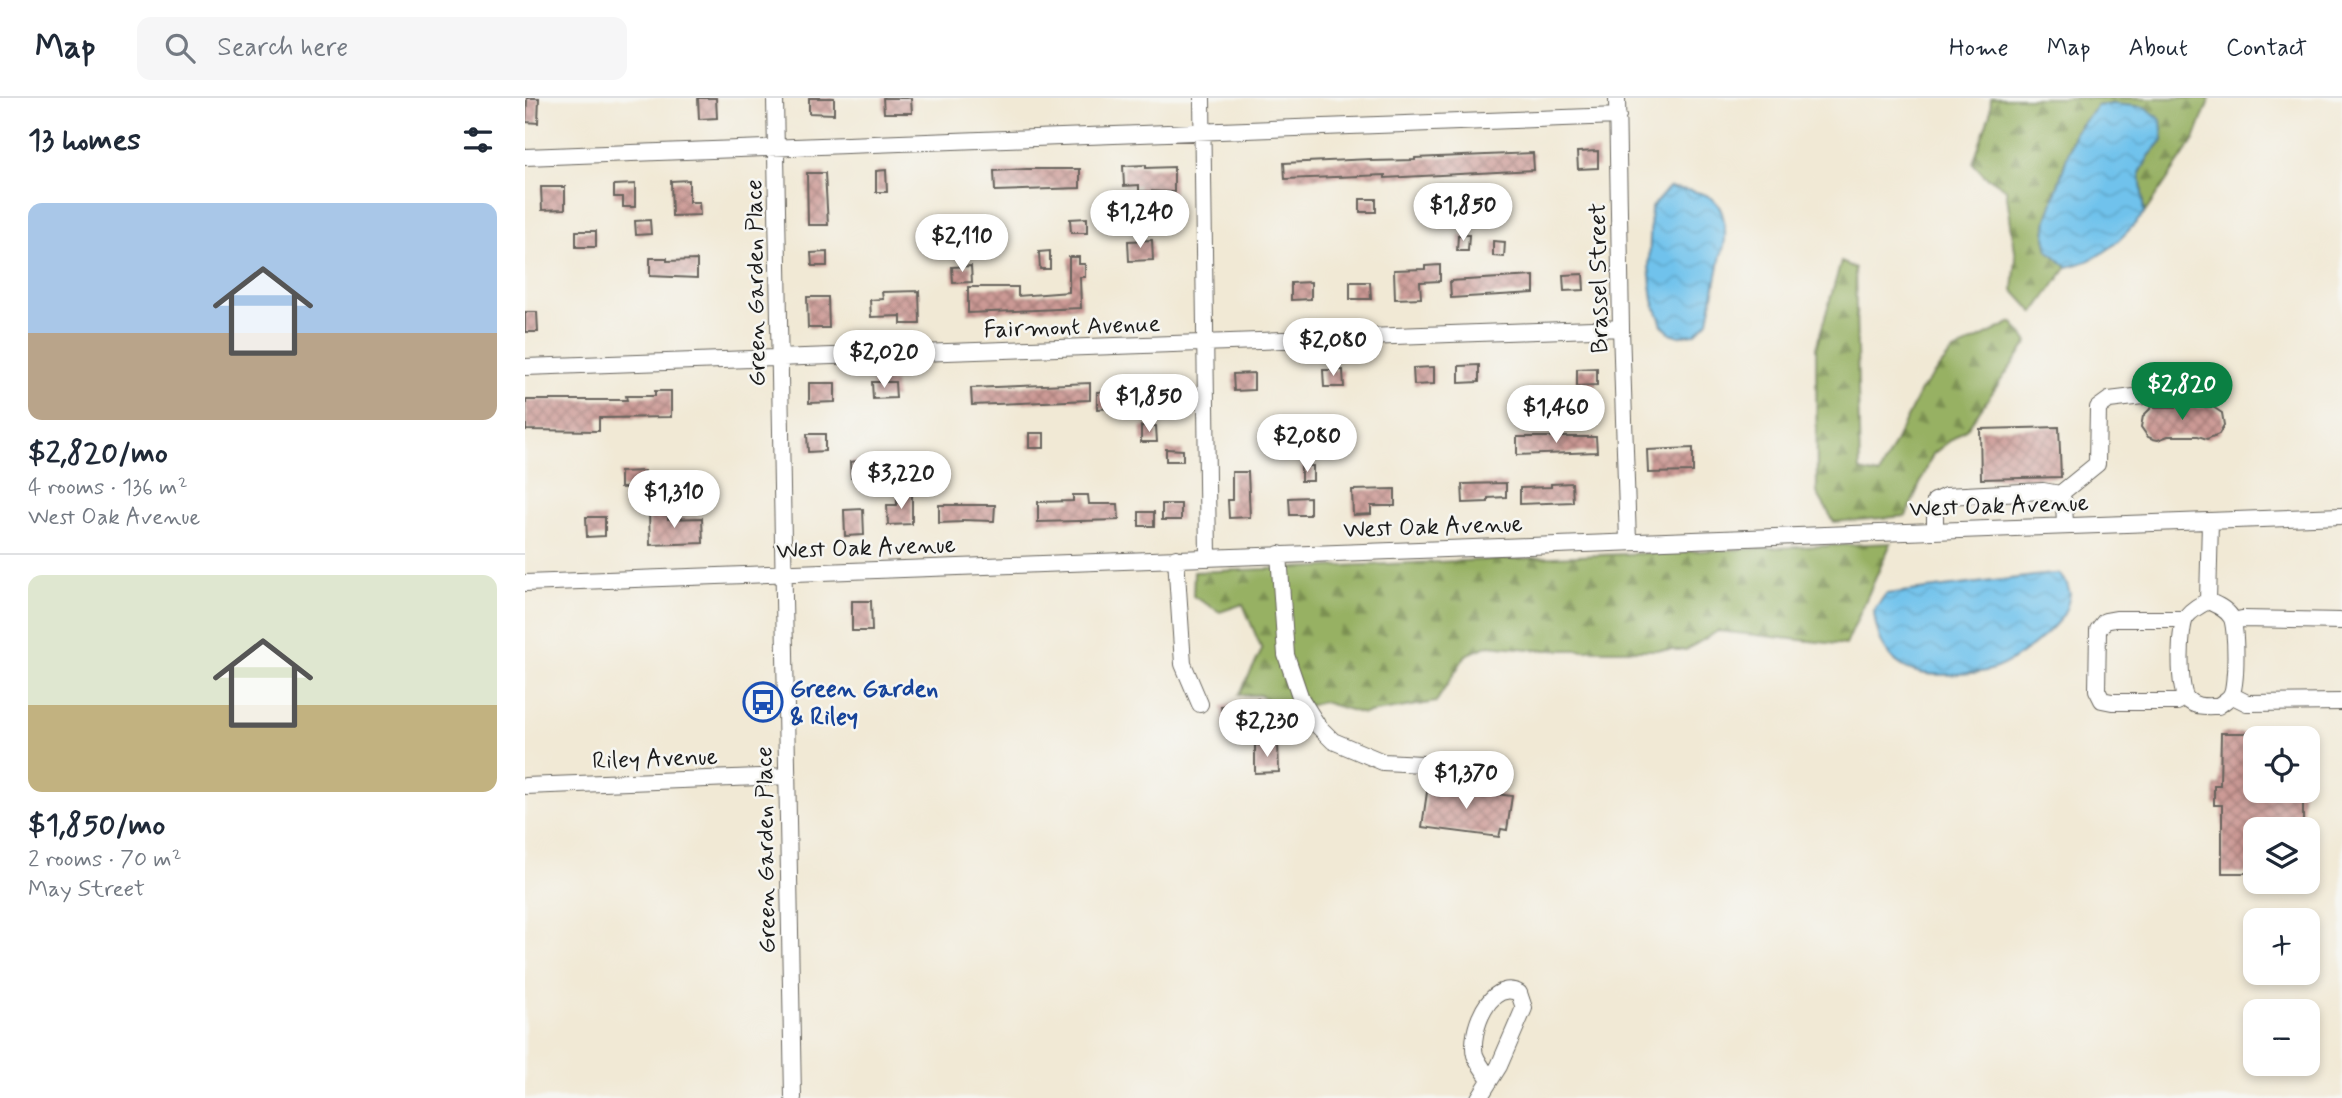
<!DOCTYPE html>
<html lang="en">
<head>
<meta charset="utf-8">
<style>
  :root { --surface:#fff; --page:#f6f6f7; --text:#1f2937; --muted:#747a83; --line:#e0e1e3; --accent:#0b8043 }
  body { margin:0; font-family:Mynerve,sans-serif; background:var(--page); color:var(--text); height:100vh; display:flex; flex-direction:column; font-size:26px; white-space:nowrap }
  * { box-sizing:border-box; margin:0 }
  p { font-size:23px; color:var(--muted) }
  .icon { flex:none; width:38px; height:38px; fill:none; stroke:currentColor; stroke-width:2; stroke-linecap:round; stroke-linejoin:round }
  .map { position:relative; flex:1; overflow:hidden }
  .details { display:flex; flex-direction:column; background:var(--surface); width:525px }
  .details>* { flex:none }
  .tools { position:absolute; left:1718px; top:628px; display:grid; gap:14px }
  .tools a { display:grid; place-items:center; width:77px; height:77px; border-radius:14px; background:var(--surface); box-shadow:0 4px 10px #0003; font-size:35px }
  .price { position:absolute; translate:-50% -60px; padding:0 16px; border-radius:24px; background:#fff; color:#222; font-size:23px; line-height:46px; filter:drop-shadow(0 2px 4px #0008) }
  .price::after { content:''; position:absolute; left:50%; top:42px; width:21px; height:16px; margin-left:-10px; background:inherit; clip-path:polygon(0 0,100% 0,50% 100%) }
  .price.current { background:var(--accent); color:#fff }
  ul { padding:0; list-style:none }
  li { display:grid; align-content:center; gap:14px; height:371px; padding:0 28px }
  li+li { border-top:2px solid var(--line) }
  li span { display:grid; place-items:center; height:217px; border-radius:14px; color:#555 }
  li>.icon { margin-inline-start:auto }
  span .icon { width:126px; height:126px; fill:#fffc; stroke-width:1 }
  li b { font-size:30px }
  h2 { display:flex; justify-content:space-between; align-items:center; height:84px; padding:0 28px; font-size:30px }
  header { display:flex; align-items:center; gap:42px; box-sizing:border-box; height:98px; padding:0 35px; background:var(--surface); border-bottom:2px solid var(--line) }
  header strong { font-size:33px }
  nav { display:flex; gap:38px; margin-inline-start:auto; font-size:24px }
  .search { width:490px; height:63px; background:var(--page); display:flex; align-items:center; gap:18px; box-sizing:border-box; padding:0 24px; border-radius:14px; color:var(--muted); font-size:26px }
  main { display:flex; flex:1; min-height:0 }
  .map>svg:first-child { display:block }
  .forest { fill:url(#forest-firs); stroke:#5a6640; stroke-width:2 }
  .water { fill:url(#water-waves); stroke:#466f84; stroke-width:2 }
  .building { fill:url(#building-cross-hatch) }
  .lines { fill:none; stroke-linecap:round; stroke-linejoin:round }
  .minor-casing { stroke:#67645d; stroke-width:18 }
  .minor { stroke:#fff; stroke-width:16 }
  .labels { text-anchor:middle; stroke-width:5; stroke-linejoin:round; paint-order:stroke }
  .street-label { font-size:24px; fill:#1c1c1c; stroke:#f6f6f2 }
  .transit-label { font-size:24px; font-weight:bold; fill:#164399; stroke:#f6f6f2; text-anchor:start }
</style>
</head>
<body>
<header>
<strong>Map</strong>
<div class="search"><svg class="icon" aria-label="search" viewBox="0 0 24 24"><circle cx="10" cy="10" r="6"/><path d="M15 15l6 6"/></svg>Search here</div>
<nav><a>Home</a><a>Map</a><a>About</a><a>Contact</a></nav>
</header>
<main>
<section class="details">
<h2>13 homes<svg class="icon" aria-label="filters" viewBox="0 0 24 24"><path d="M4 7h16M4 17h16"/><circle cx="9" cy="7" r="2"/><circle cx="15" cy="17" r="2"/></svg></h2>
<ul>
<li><span style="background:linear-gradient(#a9c7e8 60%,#b9a48a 0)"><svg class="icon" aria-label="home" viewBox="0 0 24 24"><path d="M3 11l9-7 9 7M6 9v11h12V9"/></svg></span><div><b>$2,820/mo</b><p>4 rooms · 136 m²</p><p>West Oak Avenue</p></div></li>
<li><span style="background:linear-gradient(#dfe7d0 60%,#c2b280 0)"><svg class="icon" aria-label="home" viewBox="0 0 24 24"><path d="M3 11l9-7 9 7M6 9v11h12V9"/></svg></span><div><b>$1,850/mo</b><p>2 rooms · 70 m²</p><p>May Street</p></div></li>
</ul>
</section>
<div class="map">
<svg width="1817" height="1000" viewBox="0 0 1817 1000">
  <defs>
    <pattern id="forest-firs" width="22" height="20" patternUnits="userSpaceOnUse" patternTransform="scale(1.75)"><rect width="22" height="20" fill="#97b163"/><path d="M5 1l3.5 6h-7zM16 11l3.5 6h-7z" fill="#7a8f51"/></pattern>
    <pattern id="water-waves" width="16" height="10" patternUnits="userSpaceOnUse" patternTransform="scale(1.75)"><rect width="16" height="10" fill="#70c2ec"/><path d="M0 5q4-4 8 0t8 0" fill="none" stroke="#60a6ca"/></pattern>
    <pattern id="building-cross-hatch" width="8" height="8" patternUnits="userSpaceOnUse" patternTransform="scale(1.75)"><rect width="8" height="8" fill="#cc9a95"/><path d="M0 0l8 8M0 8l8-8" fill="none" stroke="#a57d79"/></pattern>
  </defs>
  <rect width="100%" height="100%" fill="#f6f6f2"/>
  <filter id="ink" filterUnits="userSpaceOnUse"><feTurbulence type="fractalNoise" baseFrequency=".0143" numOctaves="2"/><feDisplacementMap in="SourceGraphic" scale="14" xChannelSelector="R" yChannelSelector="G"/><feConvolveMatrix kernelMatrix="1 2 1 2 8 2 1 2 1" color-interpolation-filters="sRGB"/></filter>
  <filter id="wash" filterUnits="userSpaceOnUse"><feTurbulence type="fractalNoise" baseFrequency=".00686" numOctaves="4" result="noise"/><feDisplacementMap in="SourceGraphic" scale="28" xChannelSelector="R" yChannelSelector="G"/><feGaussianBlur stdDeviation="1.57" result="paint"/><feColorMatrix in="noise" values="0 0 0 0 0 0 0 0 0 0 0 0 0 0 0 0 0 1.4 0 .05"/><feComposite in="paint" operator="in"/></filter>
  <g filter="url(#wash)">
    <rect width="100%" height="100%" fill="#f1e9d5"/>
    <!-- forest -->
    <path class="forest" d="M1466 0H1685L1669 42 1619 116 1615 75 1624 58 1638 42 1588 6 1572 8 1550 33 1522 122 1520 138 1523 152 1542 169 1509 215 1488 192 1491 160 1481 91 1459 77 1448 65 1465 16Z
      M1316 164 1330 170 1335 373 1354 377 1395 293 1427 254 1487 224 1503 244 1443 329 1408 356 1381 418 1309 424 1292 395 1291 250Z
      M1366 445 1321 547 1193 533 1161 552H1013L964 547 941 557 911 604 838 616 798 604 759 614 735 597H714L737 552 718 506 695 514 668 498 669 474Z"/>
    <!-- water -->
    <path class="water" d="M1588 6 1620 9 1636 22 1638 42 1624 58 1615 75 1619 116C1595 142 1579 162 1542 169L1523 152 1520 138 1522 122 1550 34 1572 8Z
      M1144 89C1170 94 1195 92 1199 124 1201 135 1201 146 1196 157L1183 223 1170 236 1154 238 1145 235 1137 227 1128 202 1124 169 1126 110Z
      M1526 476H1534L1542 486 1545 496C1543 505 1541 515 1535 521 1521 538 1492 562 1471 570 1459 575 1446 575 1434 576 1401 579 1371 576 1356 543 1352 532 1349 523 1349 512L1361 496Z"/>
    <g id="blocks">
      <!-- building -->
      <path class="building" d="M2 0H14L13 25 1 24Z
        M173 0H191L192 20 174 21Z
        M284 0H309V16L284 15Z
        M358 0H386L387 15H359Z
        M1073 53V70L1053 71 1052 54Z
        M1008 55 1009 72 860 80V77L760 81 759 65 846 61V63L890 62V60Z
        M621 67V70L649 69V94L614 93V87L599 88 598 68Z
        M502 71H555V90L470 93 469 73Z
        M361 72 362 94H351V73Z
        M282 75H300L303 127H283Z
        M164 82V104H174L175 117 147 118 146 83Z
        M110 86V109H98V99H89V87Z
        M16 89H40V111L17 112Z
        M835 101H851V114H835Z
        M562 120V135H546L545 121Z
        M125 122 126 136 111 137 110 123Z
        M51 133H71V149H51Z
        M933 137H944L943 153H932Z
        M627 142 628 162 604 163 603 143Z
        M968 143 980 144 979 159 968 158Z
        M525 153V171H515L514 154Z
        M302 154V168H287L286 155Z
        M544 159H554V166H560V179H555L556 210 443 215V189H493V198L544 194Z
        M125 160H142V163L172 162V180L125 178Z
        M915 167V183L895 184 896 200 870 201 869 172 900 171V168Z
        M446 168 447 184 428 185 427 169Z
        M1058 176 1059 192 1039 193 1038 177Z
        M1009 178V195L926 200 925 183Z
        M786 184V201L766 202V185Z
        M825 184H845L846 201H825Z
        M394 193 395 226H376V218L346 219 345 202 358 201 357 194Z
        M282 199H303L304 230H283Z
        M0 214H12L13 234H0Z
        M954 267V284L934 285V268Z
        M909 269V286L889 287 888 270Z
        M1072 270V287L1052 288V271Z
        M798 272H818L819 289H799Z
        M729 275V292L709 293 708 276Z
        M657 281 658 297 603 300 602 283Z
        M347 284H370L371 300 348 301Z
        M284 285H310V304L284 305Z
        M565 285V302L447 307 446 290Z
        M130 293H146V319L74 320V333L1 332V302H102L101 298H130Z
        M592 293V310L572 311V294Z
        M1627 309H1688L1697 315 1699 327 1694 336 1682 341 1673 338H1643L1633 342 1628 341 1623 339 1616 329 1618 318Z
        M616 328H631L632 344H616Z
        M1534 329 1536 379 1456 381 1455 331Z
        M504 335H519V350H504Z
        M282 336H300V353L283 354Z
        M992 339H1071L1072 354 992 357Z
        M1168 350V374L1123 375 1122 352Z
        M641 351 658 352V363H641Z
        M342 362H364V380H326L325 364Z
        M776 368H788V383H776Z
        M119 373 120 389 95 390V374Z
        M707 374H723L725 419 704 420 703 402H707Z
        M981 385V399L963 400V404L938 405 937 386Z
        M1047 385 1048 404 995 406V390L1026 389V386Z
        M870 391V408H846V416L828 417 827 392Z
        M372 396H387V426L363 427 362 407H372Z
        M548 397H563L564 406H593L594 422 513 424V404L548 403Z
        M785 399V417H765L764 400Z
        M637 406H656V422H637Z
        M414 407H470L469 423 437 422V424L414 425Z
        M338 411 339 437 320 438 319 412Z
        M143 413V421L177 420 178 445 125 447 124 414Z
        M614 414H629V428H614Z
        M61 419H80V438L62 439Z
        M327 503H346L347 533H327Z
        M733 601 736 621 699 628 696 608Z
        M1696 635H1730L1731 693H1778V726H1730V775H1697V707H1689V687H1695Z
        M753 646 754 674 730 675V647Z
        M903 687 987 698 982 732 976 731 974 739 897 729Z"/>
    </g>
  </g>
  <g filter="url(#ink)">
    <use href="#blocks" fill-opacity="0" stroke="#67645d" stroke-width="2"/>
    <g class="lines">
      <!-- minor casing -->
      <g class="minor-casing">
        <path id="minor" d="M250 0 268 1000
          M677 0 683 459
          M1092 0 1096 230 1103 444
          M0 59 1093 18
          M0 269 1096 230
          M1535 396 1572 366 1573 310 1584 302 1651 294
          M1410 433V403L1421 398 1518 393 1535 396 1539 404 1540 427
          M754 456 761 557 776 601 793 628 808 643 858 664 955 669
          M651 460 658 566 675 606
          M0 485 1817 418
          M1683 503C1692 507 1701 511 1706 519 1712 528 1712 588 1706 597 1704 601 1697 605 1693 608 1682 608 1670 610 1662 601 1653 592 1654 529 1661 519 1667 511 1675 507 1683 503Z
          M1683 503 1685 423
          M1659 521H1591L1580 523 1573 532 1572 592 1577 602 1587 604H1652L1660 600
          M1708 523 1717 521 1817 523
          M1706 597 1722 605 1817 604
          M0 688 262 678
          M954 1000 974 968 999 910 994 895C965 880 944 934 950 957 953 965 960 974 965 981"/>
      </g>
      <!-- minor -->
      <use href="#minor" class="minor"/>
    </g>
  </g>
  <!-- icons -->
  <defs>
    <g id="bus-ring" transform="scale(2.0125)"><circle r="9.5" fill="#f6f6f2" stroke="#1a4fb4" stroke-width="1.5"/><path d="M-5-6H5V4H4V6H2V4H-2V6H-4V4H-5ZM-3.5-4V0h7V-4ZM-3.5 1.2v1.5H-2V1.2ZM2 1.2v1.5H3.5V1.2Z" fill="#1a4fb4"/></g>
  </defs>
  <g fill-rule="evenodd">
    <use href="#bus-ring" x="238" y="604"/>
  </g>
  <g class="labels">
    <!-- street labels -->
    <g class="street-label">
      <text transform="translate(1073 180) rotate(-91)" y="8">Brassel Street</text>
      <text transform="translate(230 185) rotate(-91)" y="8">Green Garden Place</text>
      <text transform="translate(547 228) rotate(-2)" y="8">Fairmont Avenue</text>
      <text transform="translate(1474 407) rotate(-2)" y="8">West Oak Avenue</text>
      <text transform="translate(908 428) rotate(-2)" y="8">West Oak Avenue</text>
      <text transform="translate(341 449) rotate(-2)" y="8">West Oak Avenue</text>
      <text transform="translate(130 660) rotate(-2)" y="8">Riley Avenue</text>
      <text transform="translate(240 752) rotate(-91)" y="8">Green Garden Place</text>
    </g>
    <!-- transit labels -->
    <g class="transit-label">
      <text x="265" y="598">Green Garden<tspan x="265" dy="28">&amp; Riley</tspan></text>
    </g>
  </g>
</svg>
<div class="tools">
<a><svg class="icon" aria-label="locate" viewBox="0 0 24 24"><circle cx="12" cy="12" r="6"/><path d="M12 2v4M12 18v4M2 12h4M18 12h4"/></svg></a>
<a><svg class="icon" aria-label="layers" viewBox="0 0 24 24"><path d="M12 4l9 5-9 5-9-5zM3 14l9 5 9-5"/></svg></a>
<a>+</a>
<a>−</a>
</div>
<b class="price" style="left:938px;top:145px">$1,850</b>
<b class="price" style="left:615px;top:152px">$1,240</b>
<b class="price" style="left:437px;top:176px">$2,110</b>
<b class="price" style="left:808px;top:280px">$2,080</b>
<b class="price" style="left:359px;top:292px">$2,020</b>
<b class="price current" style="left:1657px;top:324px">$2,820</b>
<b class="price" style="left:624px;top:336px">$1,850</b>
<b class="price" style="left:1031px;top:347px">$1,460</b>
<b class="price" style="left:782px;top:376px">$2,080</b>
<b class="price" style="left:376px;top:413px">$3,220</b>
<b class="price" style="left:149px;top:432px">$1,310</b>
<b class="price" style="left:742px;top:661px">$2,230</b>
<b class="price" style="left:941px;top:713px">$1,370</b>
</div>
</main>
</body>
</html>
